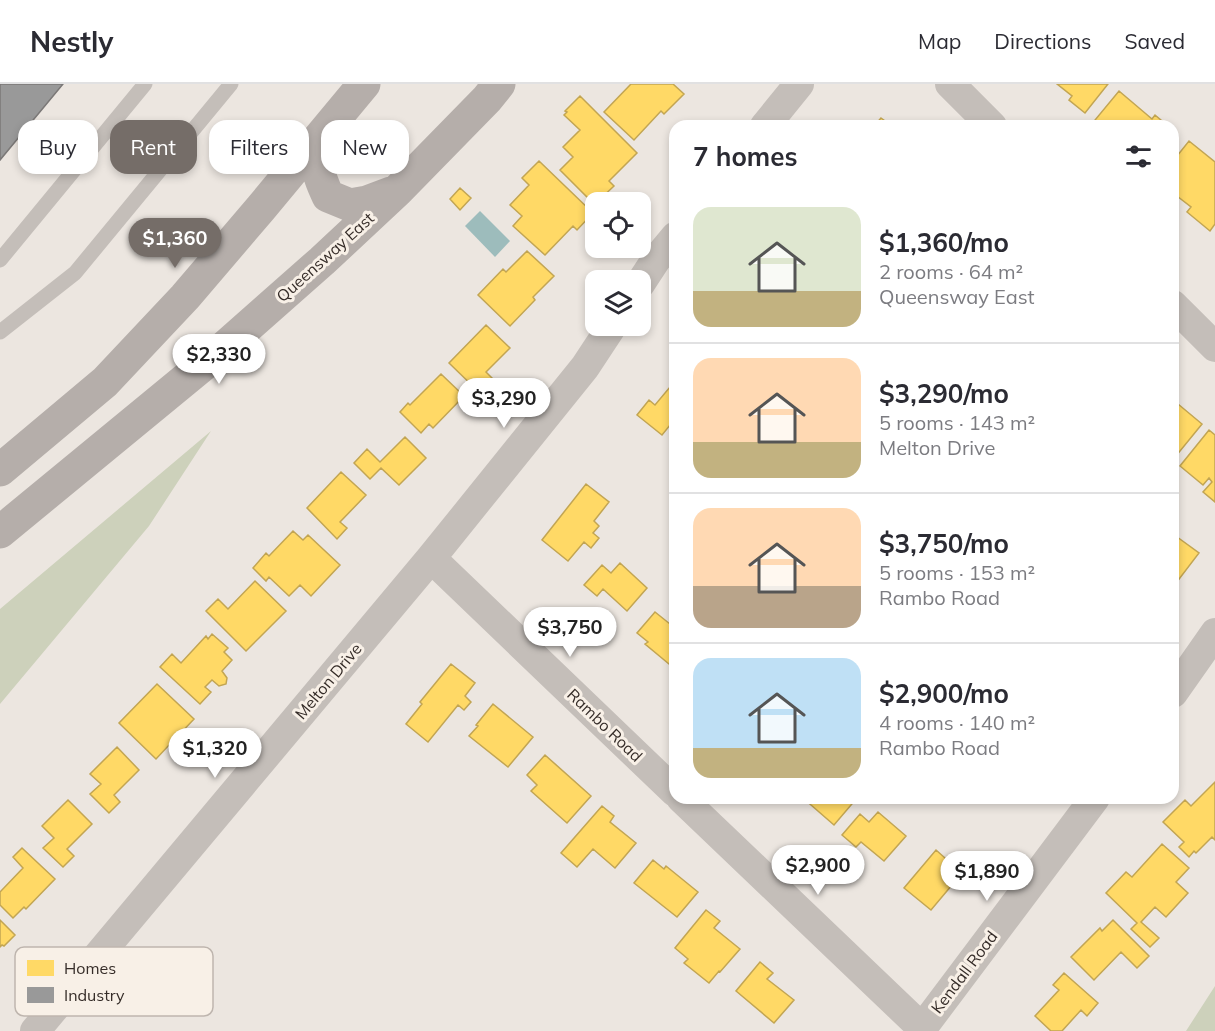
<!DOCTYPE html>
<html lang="en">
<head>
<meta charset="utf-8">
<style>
  :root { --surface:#fff; --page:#f7f7f7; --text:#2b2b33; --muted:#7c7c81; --line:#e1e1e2; --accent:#756d68 }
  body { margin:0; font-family:Mulish,sans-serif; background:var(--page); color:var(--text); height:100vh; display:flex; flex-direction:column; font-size:22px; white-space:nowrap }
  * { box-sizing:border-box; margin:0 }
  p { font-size:20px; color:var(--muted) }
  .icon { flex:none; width:33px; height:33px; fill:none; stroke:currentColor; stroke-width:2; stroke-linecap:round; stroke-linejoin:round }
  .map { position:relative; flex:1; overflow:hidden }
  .side { position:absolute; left:669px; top:36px; width:510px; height:684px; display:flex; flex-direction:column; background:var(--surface); border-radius:18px; box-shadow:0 3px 9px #0003 }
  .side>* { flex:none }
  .banner { position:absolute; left:18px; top:36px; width:561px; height:54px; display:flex; gap:12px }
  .buttons { position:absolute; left:585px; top:108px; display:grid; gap:12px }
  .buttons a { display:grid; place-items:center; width:66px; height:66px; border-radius:12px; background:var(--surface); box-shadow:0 3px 9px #0003; font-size:30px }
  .price { position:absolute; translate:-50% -51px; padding:0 14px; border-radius:21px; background:#fff; color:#222; font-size:20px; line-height:39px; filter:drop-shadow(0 2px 3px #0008) }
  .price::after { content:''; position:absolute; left:50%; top:36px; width:18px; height:14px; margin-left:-9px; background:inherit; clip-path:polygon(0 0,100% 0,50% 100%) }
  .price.selected { background:var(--accent); color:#fff }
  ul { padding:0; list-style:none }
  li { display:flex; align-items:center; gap:18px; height:150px; padding:0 24px }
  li+li { border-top:2px solid var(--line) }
  li span { display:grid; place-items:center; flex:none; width:168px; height:120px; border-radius:18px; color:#555 }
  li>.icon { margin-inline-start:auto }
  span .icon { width:72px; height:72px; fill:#fffc; stroke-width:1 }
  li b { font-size:26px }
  h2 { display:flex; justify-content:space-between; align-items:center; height:72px; padding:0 24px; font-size:26px }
  .pill { padding:0 21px; border-radius:18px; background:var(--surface); box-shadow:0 3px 9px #0003; font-size:21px; line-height:54px }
  .pill.selected { background:var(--accent); color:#fff }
  header { display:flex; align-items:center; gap:36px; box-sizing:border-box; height:84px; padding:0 30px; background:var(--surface); border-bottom:2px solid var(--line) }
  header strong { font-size:28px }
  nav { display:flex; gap:33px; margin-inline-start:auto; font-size:21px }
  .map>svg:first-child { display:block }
  .green { fill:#cdd1bb }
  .water { fill:#9dbcbc }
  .homes { fill:#ffd966; stroke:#c2a553; stroke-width:1.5 }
  .industry { fill:#999; stroke:#7b7877; stroke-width:1.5 }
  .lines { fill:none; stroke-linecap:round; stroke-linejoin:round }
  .service { stroke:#c4beb9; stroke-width:15 }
  .minor { stroke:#c4beb9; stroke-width:30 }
  .secondary { stroke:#b5aeaa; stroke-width:33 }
  .labels { text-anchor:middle; stroke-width:6; stroke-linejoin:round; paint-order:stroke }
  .street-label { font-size:16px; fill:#352c28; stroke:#f8f0e7 }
  .key { fill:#f8f0e7; stroke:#beb5ae; stroke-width:1.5 }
  .key-label { font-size:16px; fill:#352c28 }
</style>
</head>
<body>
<header>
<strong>Nestly</strong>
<nav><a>Map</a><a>Directions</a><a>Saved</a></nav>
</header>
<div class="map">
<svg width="1215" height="947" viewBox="0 0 1215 947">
  <rect width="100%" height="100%" fill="#ece6e0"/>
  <!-- green -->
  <path class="green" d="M211 347 149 442 0 620V525Z
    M1215 902V947H1186Z"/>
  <!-- water -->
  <path class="water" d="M480 127 510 157 495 173 465 142Z"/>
  <!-- homes -->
  <path class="homes" d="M631 0H673L684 10 664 30 661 27 634 56 604 28Z
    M1057 0H1108L1085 29 1069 16 1072 12Z
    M1119 7 1152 35 1155 31 1168 42H1103L1095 36Z
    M580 12 637 69 609 97 614 102 597 118H596L595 121 560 86 573 73 563 63 580 46 564 31 567 28 565 27Z
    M881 34 892 42H874Z
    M1189 57 1215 78V140L1210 147 1187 128 1191 123 1173 109V77Z
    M539 77 593 129 577 146 573 142 545 171 513 142 522 132 510 121 529 101 522 94Z
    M460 104 471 114 460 126 450 115Z
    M527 167 554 192 533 213 535 216 510 242 478 211 503 185 506 188Z
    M486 241 510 264 486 288 495 297 482 311 449 279Z
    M441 290 464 312 433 344 429 340 421 349 400 328 408 319 410 321Z
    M675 297V335L662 351 637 331 649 316 655 321Z
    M1178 320 1202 340 1176 372 1173 369V323L1175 324Z
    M1209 346 1215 351V418L1203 408 1212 398 1209 394 1203 401 1180 382Z
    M405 353 426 374 399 401 381 384 370 395 354 379 367 365 380 378Z
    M341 388 366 411 340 438 347 444 337 455 307 424Z
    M586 400 609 418 594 437 599 442 593 449 599 454 591 464 584 458 568 477 542 456Z
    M293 447 303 456 308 451 340 481 311 512 300 501 289 512 269 493 266 497 253 484 266 469 269 472Z
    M1173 450 1199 469 1173 503Z
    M620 479 647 504 627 527 603 505 597 512 584 501 602 481 611 489Z
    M255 497 286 527 246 567 206 527 218 515 228 525Z
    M655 528 675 544V585L645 560 648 558 637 549Z
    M212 550 228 564 224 568 232 576 222 587 227 594 226 600 219 602 212 596 205 603 211 608 200 620 160 583 172 570 181 579 206 552 208 555Z
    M451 580 475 599 465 612 471 618 464 626 458 621 428 658 406 640 422 620 420 618Z
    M157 600 194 635 177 653V656L173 661 170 660 156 675 119 639Z
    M493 620 533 653 508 683 469 652 478 642 476 641Z
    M117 663 139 686 114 711 120 718 109 729 90 710 101 700 90 690Z
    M545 671 591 712 567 739 531 707 537 701 527 691Z
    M1215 698V756L1212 753 1196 769 1194 767 1189 773 1179 763 1184 758 1163 738 1185 716 1191 722Z
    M803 714H857L834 741Z
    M68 716 92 740 67 765 74 772 63 783 43 764 54 754 42 742Z
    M602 722 614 732 610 738 636 759 615 784 593 765 577 783 561 769Z
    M878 728 906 752 884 777 861 758 856 763 842 751 860 730 869 738Z
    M1162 760 1189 784 1176 798 1188 809 1166 833 1155 823 1141 838 1159 854 1150 863 1131 845 1137 839 1106 809 1126 788 1132 793Z
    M22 764 55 795 26 825 24 823 13 834 0 821V808L23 784 13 773Z
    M936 766 962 789 931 826 904 804Z
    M653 776 664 785 666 782 698 808 677 833 634 799Z
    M706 826 720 837 714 844 740 865 720 888 719 887 709 899 684 879 688 875 675 864Z
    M0 836 15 851 4 862 2 861 0 863Z
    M1113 836 1149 872 1137 884 1121 868 1094 896 1071 873 1100 844 1102 847Z
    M760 878 773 889 767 895 794 916 774 939 736 907Z
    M1064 889 1098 919 1087 932 1081 926 1062 947H1051L1035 932 1059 906 1053 901Z"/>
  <!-- industry -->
  <path class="industry" d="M0 0H63L0 76Z"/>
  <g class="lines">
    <!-- service -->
    <path class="service" d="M0 176 145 0
      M0 248 75 189 231 0"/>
    <!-- minor -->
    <path class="minor" d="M950 0 992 42
      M765 42 799 0
      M640 200 655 177 675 153
      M1173 221 1215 263
      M431 474 675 708
      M1173 609 1215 549
      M681 714 922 944
      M35 947 431 474 585 283 612 242
      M920 947 1095 714"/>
    <!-- secondary -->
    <path class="secondary" d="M328 48C316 78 314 82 328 112L350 121 367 118 391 109
      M0 386 105 298 185 213 261 124 364 0
      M0 448 220 267 322 177 397 107 487 15 499 0"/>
  </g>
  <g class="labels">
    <!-- street labels -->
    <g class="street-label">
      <text transform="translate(325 173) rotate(-42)" y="6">Queensway East</text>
      <text transform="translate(328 597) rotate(-50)" y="6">Melton Drive</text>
      <text transform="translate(605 641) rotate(44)" y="6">Rambo Road</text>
      <text transform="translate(964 888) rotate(-53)" y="6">Kendall Road</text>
    </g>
  </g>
  <!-- legend -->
  <rect x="15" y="863" width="198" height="69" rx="9" class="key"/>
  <rect x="27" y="876" width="27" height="16" fill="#ffd966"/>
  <rect x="27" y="903" width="27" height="16" fill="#999"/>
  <g class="key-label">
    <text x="64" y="890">Homes</text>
    <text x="64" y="917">Industry</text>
  </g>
</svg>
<div class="buttons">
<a><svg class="icon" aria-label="locate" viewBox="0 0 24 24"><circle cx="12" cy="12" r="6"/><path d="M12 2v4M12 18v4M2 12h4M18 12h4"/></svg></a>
<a><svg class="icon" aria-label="layers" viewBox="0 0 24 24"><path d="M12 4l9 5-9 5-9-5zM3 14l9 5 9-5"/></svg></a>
</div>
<b class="price selected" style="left:175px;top:185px">$1,360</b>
<b class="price" style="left:219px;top:301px">$2,330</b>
<b class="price" style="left:504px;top:345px">$3,290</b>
<b class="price" style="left:570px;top:574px">$3,750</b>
<b class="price" style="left:215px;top:695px">$1,320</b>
<b class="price" style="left:818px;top:812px">$2,900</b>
<b class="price" style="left:987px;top:818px">$1,890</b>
<div class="banner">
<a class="pill">Buy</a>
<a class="pill selected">Rent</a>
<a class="pill">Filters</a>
<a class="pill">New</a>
</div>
<section class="side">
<h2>7 homes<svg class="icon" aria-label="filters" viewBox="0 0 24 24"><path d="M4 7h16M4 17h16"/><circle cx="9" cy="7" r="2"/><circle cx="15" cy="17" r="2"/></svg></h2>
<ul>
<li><span style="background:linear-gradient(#dfe7d0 70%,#c2b280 0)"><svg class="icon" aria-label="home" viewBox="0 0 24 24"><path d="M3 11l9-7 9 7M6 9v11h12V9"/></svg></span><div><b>$1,360/mo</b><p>2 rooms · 64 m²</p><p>Queensway East</p></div></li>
<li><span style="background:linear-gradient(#ffd9b3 70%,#c2b280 0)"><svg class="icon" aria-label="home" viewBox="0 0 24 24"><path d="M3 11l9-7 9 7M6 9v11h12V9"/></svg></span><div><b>$3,290/mo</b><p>5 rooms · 143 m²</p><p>Melton Drive</p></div></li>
<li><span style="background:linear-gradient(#ffd9b3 65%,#b9a48a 0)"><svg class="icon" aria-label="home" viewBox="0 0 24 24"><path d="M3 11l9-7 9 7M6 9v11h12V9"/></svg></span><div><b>$3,750/mo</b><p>5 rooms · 153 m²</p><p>Rambo Road</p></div></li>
<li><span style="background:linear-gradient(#bfe0f5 75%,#c2b280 0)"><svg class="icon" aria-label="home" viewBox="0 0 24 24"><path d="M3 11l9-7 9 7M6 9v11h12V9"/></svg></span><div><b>$2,900/mo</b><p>4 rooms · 140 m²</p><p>Rambo Road</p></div></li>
</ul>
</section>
</div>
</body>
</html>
